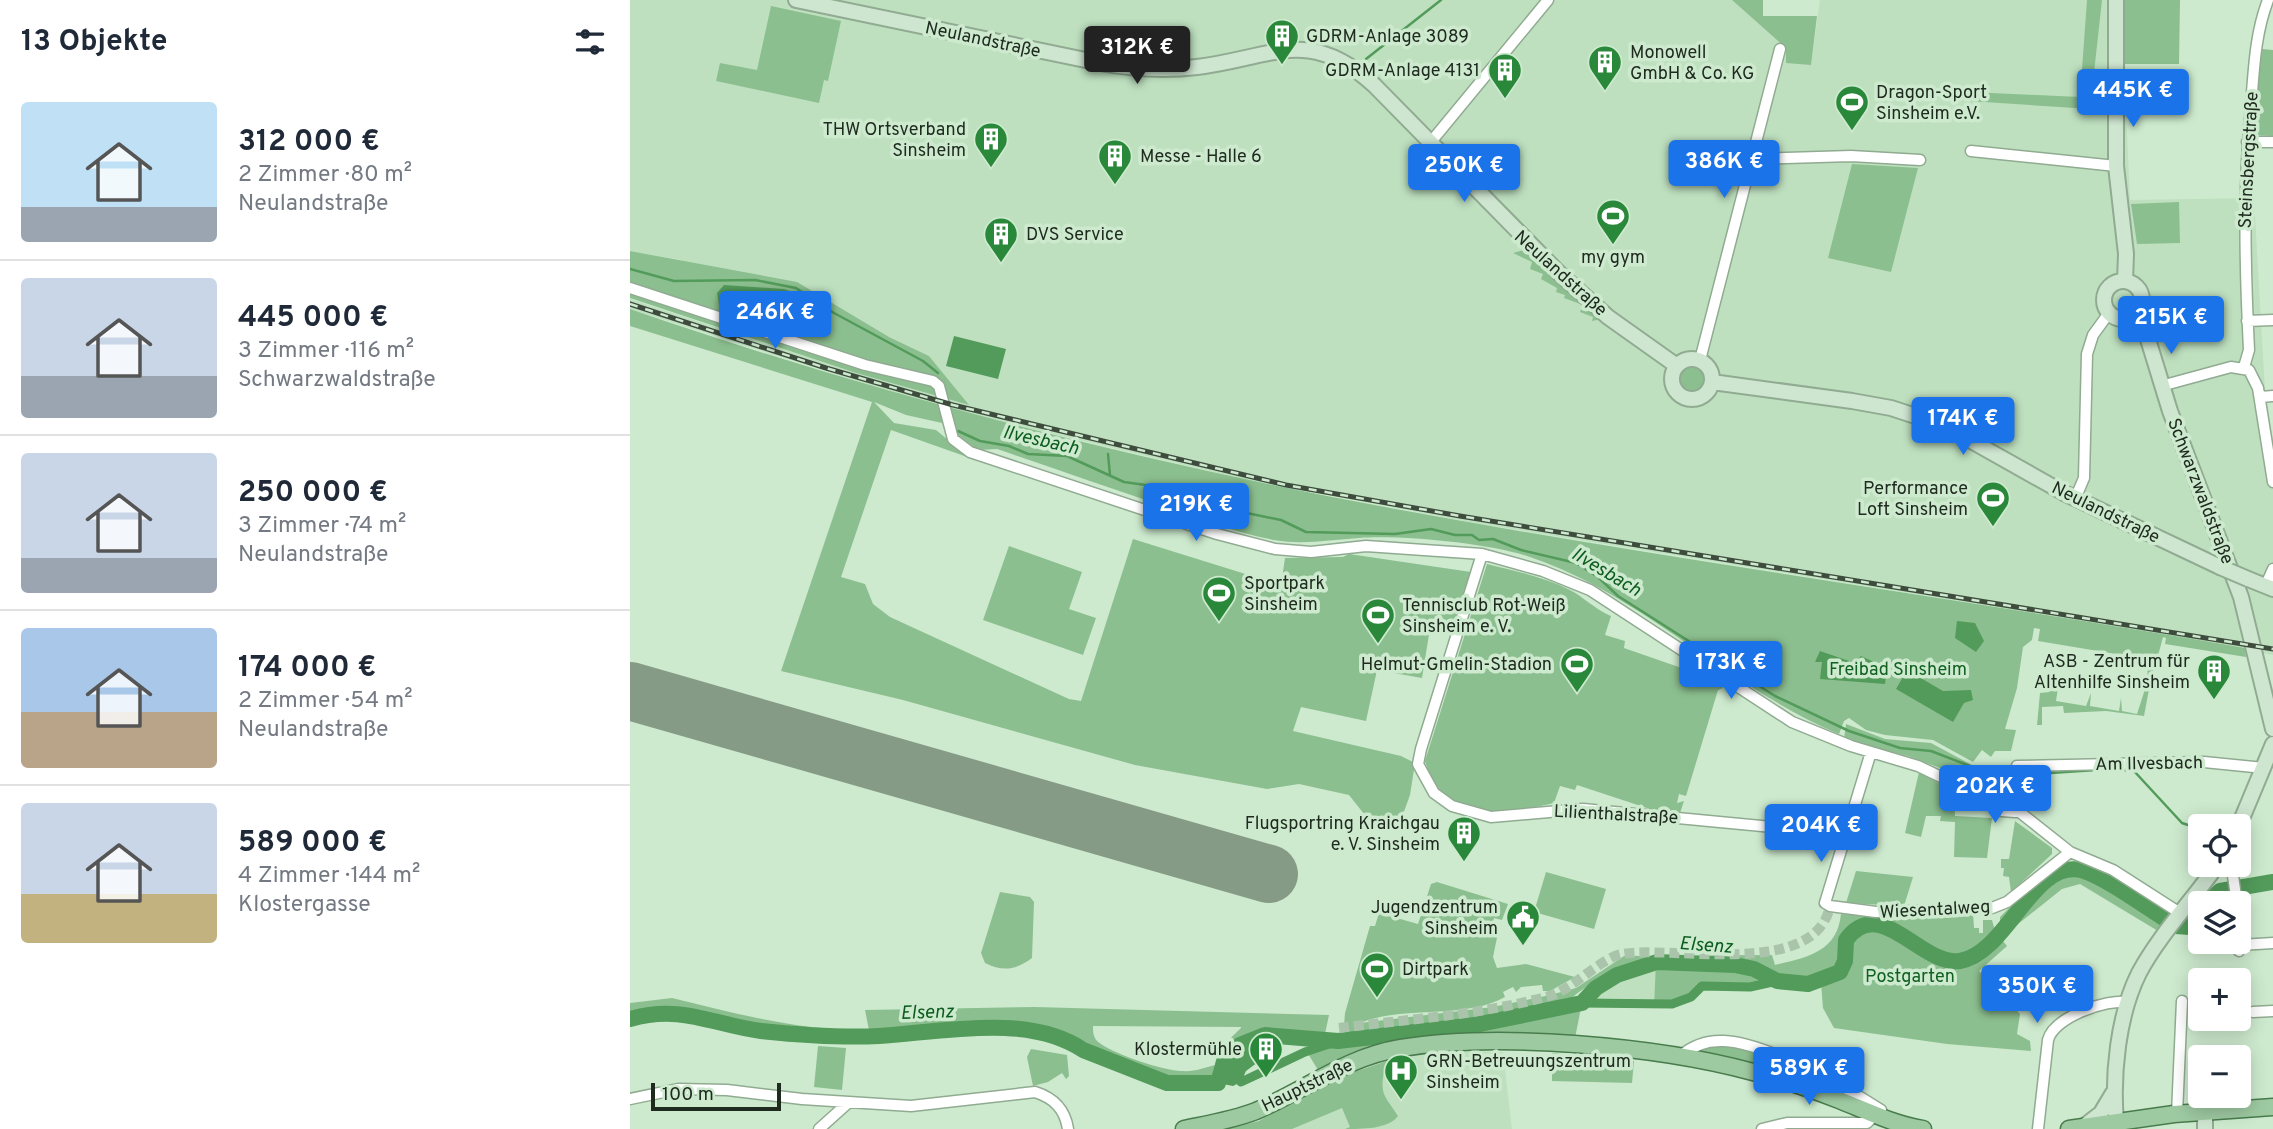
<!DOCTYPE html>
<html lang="de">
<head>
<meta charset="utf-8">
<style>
  :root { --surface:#fff; --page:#f2f2f3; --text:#1f2937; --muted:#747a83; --line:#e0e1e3; --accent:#1a73e8 }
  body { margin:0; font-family:Overpass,sans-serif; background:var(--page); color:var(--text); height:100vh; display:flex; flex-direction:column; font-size:26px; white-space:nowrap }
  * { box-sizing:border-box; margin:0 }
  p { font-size:23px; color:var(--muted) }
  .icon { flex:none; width:38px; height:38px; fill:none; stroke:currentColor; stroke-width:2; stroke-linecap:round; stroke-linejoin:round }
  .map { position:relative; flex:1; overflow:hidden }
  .side { display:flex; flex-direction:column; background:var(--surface); width:630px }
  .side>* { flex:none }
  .fabs { position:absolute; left:1558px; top:814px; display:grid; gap:14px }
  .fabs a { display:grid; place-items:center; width:63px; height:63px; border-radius:7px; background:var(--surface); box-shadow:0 4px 18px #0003; font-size:35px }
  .scale { position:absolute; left:21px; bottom:18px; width:130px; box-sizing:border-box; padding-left:7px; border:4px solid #202b20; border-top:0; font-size:19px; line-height:24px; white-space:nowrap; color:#202b20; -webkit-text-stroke:5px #cdeace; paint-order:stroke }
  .price { position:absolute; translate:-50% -60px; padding:0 16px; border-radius:7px; background:var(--accent); color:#fff; font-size:23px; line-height:46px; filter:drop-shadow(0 2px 4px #0008) }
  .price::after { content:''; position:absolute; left:50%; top:42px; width:21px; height:16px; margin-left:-10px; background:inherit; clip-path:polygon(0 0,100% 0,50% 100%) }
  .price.current { background:#222; color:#fff }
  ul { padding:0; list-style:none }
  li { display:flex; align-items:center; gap:21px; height:175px; padding:0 21px }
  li+li { border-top:2px solid var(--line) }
  li span { display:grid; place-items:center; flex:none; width:196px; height:140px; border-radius:7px; color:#555 }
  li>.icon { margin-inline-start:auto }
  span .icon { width:84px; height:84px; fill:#fffc; stroke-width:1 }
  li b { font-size:30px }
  h2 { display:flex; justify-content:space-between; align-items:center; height:84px; padding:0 21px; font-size:30px }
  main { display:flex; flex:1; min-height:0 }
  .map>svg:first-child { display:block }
  .built { fill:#bee0bf }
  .green { fill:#8cbf8f; fill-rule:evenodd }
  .water { fill:#529b5a }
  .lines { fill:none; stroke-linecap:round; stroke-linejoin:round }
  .stream { stroke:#529b5a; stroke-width:2.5 }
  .canal { stroke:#529b5a; stroke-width:9 }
  .river { stroke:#529b5a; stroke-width:16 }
  .runway { stroke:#869b86; stroke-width:58 }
  .street-tunnel { stroke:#aac4ab; stroke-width:10; stroke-dasharray:10 5; stroke-linecap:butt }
  .street-casing { stroke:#90ab91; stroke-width:13 }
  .secondary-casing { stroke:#90ab91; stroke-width:18 }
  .primary-casing { stroke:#487c4c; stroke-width:19 }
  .street { stroke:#fff; stroke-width:10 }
  .secondary { stroke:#cee5d0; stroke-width:14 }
  .primary { stroke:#9ecaa2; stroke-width:16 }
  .rail-casing { stroke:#3e4c3e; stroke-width:5 }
  .rail { stroke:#cdeace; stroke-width:2.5; stroke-dasharray:8; stroke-linecap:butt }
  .secondary-bridge-casing { stroke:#90ab91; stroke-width:18; stroke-linecap:butt }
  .secondary-bridge { stroke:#cee5d0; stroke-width:14 }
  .labels { text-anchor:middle; stroke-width:7; stroke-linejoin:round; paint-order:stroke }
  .poi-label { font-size:18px; fill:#202b20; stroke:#cdeace; text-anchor:start }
  .street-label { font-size:18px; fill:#202b20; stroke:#cdeace }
  .park-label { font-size:18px; fill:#116022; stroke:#cdeace }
  .water-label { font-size:19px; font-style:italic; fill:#0b5c1e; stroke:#cdeace }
</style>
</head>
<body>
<main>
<section class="side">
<h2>13 Objekte<svg class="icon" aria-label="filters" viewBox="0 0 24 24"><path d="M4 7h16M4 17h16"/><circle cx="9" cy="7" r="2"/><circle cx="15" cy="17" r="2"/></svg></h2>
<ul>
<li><span style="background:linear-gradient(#bfe0f5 75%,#9aa5b1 0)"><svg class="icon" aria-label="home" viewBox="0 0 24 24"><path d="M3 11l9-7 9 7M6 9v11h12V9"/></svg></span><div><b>312 000 €</b><p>2 Zimmer · 80 m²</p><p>Neulandstraße</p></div></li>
<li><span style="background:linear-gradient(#c9d6e8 70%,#9aa5b1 0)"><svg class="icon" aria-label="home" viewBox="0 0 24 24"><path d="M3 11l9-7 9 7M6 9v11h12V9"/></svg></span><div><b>445 000 €</b><p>3 Zimmer · 116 m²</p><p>Schwarzwaldstraße</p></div></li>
<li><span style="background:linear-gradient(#c9d6e8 75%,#9aa5b1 0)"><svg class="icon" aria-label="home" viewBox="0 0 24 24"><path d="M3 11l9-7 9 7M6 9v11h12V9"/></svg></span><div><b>250 000 €</b><p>3 Zimmer · 74 m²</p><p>Neulandstraße</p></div></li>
<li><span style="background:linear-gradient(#a9c7e8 60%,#b9a48a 0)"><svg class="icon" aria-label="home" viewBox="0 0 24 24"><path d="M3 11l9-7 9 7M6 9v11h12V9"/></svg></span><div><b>174 000 €</b><p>2 Zimmer · 54 m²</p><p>Neulandstraße</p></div></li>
<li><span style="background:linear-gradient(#c9d6e8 65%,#c2b280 0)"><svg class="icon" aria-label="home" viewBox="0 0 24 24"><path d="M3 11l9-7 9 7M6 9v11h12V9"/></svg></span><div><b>589 000 €</b><p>4 Zimmer · 144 m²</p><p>Klostergasse</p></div></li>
</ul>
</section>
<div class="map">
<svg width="1643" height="1129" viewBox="0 0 1643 1129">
  <rect width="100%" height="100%" fill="#cdeace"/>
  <!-- built -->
  <path class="built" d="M0 0H1102L1156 48 1181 64 1190 0H1477L1478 64H1494L1500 200 1624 198 1635 391 1643 442V655L1504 629 845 523 610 478 313 408 0 309V299L226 373 338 405 299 356 259 337 51 260 0 251Z
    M1027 962 1024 1006 952 1003 966 988 987 975Z
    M843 1051 873 1052 882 1129H596L629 1121 699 1081 771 1056Z"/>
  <!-- green -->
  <path class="green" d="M1102 0H1133V16H1187L1181 65 1156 63V48Z
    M1457 0H1472L1460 109 1339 101V92L1450 97Z
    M1495 0H1550L1549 64H1494Z
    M141 6 211 21 198 81 194 80 189 103 86 81 90 63 127 70Z
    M1632 49 1643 50V136L1623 135Z
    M1222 164 1288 168 1261 272 1198 258Z
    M1549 202 1550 243 1507 244 1501 204Z
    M894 250 968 317 967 320 962 321 963 317 950 312 953 305 934 298 935 295 926 292 927 288 911 279 913 274 900 269 902 262 883 253Z
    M0 251 167 282 259 337 299 356 339 405 226 373 0 298Z
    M0 309C228 388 461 449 697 496 1001 555 1310 595 1615 648L1616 657 1535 644 1536 638 1533 637 1521 682H1517L1518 663 1510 658 1408 641 1410 629 1404 628 1402 640 1393 647 1387 688 1375 729 1386 730 1381 751H1365L1361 757 1352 750 1343 762 1303 740 1255 735 1236 730 1219 718 1214 721 1209 734C1098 688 1013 594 897 556 855 543 773 535 729 538 700 540 673 545 644 540 606 533 569 519 533 506 477 487 422 468 367 449L348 450 312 423 276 415 244 402 264 423 306 430 340 458 261 430 211 577 235 584 243 604 260 617 439 699 451 701 503 539 651 585 655 558 713 557 719 554 841 572 828 624 808 620 806 629 800 628 792 678 747 670 736 721 671 707 663 731 771 756 785 763 780 795 768 828 738 819 719 795 669 784 637 789 505 765 273 700 151 671 242 402 0 326Z
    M1048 379a14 14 0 1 1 28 0a14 14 0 1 1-28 0Z
    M379 546 452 572 439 609 466 618 453 655 353 620Z
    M857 564C885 571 914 577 940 590 955 598 963 608 981 616L975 635 995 641 994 648 1086 680 1093 688 1088 690 1056 796 1049 794 1047 803 1054 801 1050 813H1032L947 785 945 790 930 786 924 803C874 815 813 823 795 761Z
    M1517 683 1520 684 1514 716 1476 711 1434 713 1433 706 1412 707V725H1407L1410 693 1419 692 1422 687 1428 688 1426 701 1456 706 1461 693 1460 706 1489 711 1491 698 1492 711 1507 714Z
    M1216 724 1255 739 1301 743 1342 765 1377 772 1375 779 1360 785 1347 782 1278 756 1208 738 1214 739Z
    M1289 772 1324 792 1325 816 1362 818 1357 858 1324 857 1325 822 1310 821 1311 816H1296L1291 837 1275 833Z
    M1385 821 1422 848V854L1381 892 1379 877 1373 876 1374 868H1371V859H1379Z
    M1435 862C1466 864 1517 893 1539 916L1528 931 1450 884 1432 889 1378 932 1370 923V917L1404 883Z
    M1226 871 1283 877 1274 906 1216 903Z
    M916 872 976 889 964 929 904 912Z
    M807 882 878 904 872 920 864 918 862 926 869 928 863 957 867 968 896 964 945 977 920 991H913L912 985 891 987 886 992 883 987 873 992 875 997C833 1020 774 1005 730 1023L863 1007 920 995 946 988 994 956 1142 955 1145 965C1178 957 1207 952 1211 914L1235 916 1335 912 1343 913 1344 928H1349V933H1353V920H1362L1365 931 1377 946 1349 971 1390 1014 1387 1034 1400 1041 1401 1051 1317 1044 1204 1028 1193 1008 1191 983 1173 988 1149 982 1122 989H1069C1058 1005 1043 1005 1024 1006L1026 962C1005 967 945 984 938 1005L952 1003 944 1043 873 1039 711 1060 688 1070 677 1052 724 1041 714 1025 715 1013 740 926H745L749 913 788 924 801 884Z
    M370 892 400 897 404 902 402 958C386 970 373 972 355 963L351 953Z
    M42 998C108 1014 170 1031 239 1030L235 1010 405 1007 699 1015 695 1034 633 1027 635 1035C605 1047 597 1053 587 1085L563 1087 510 1079 400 1035 354 1032 220 1041 169 1040 52 1014 0 1021V1003ZM463 1026 611 1027V1028L588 1050 585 1065C574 1068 564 1072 552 1071 534 1071 480 1053 467 1041 463 1036 463 1031 463 1026Z
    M1095 1043 1140 1056 1187 1079 1190 1085 1117 1062 1059 1052 1064 1047Z
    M188 1046 216 1048 212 1090 184 1087Z
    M401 1049 437 1055 439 1076 436 1079 432 1073 418 1082 403 1086 397 1057Z
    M922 1053 1004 1061 1002 1083 922 1081Z
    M771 1056 755 1066C749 1095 754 1094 768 1116 759 1129 732 1129 715 1129L720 1127 712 1108 662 1129H596L629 1121 699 1081Z"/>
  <!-- water -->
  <path class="water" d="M94 285 154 289 165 293 167 306C149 330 111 318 89 304L87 293Z
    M324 336 376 349 368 379 316 366Z
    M1327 621 1345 623 1354 641 1346 652 1325 638Z
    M1190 651 1225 663 1231 656 1257 668 1255 684 1190 679 1192 662H1185Z
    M1277 670 1313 691 1341 690 1343 700 1334 703 1323 722 1266 689Z
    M642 1034 662 1037 616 1071 611 1082 603 1086 588 1083C597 1052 609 1040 642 1034Z"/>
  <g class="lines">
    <!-- stream -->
    <path class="stream" d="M736 59 811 0
      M0 269 44 281 125 280 166 288 204 313 293 361 308 373
      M328 431 350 441 379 446 398 454 437 456 494 482 587 495 612 512 651 520 676 532 765 534 801 529 825 535H842L849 540 863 539 891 550 946 563 968 577 988 596 1145 696 1219 731 1270 748 1301 751 1345 768 1383 775
      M478 454 480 475
      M1389 775 1481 769 1504 771 1552 823 1570 829
      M1637 876 1641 882"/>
    <!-- canal -->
    <path class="canal" d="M952 1003 1042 1004 1061 997 1072 986 1120 987 1147 981
      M611 1082 675 1052 708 1041"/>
    <!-- river -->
    <path class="river" d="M1578 903 1590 891 1643 882
      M0 1019C52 1004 83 1025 131 1031 170 1035 210 1038 249 1036 312 1032 399 1013 453 1050L537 1083H588L594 1062 610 1045 635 1035 708 1041 845 1025 952 1003 966 988 987 975 1027 962 1105 965 1124 969 1147 981 1178 984 1210 972 1215 961 1216 940C1250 893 1292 967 1330 961 1378 953 1404 855 1454 871 1480 880 1521 911 1546 926L1560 927 1570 918"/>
    <!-- runway -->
    <path class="runway" d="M0 691 639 874"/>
    <!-- street-tunnel -->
    <path class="street-tunnel" d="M709 1028C779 1019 851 1015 919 996 942 990 972 957 992 954 1044 945 1185 979 1200 906"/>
    <!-- street casing -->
    <g class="street-casing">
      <path id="street" d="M1617 142H1643
        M800 143 918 0
        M1341 151 1486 166
        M1121 159 1221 156 1290 160
        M0 288 235 365 303 381 309 386 323 439 340 452 587 534 645 549 681 552 736 546 852 554 913 571 960 590 1162 722 1221 746 1288 766 1334 788 1368 799
        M1617 321 1643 320
        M1070 360 1150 49
        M1614 367 1619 350C1615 268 1613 187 1621 105 1624 69 1625 34 1638 0
        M1531 386 1601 367 1619 370 1628 388 1643 482
        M1630 397 1643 396
        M1445 499 1454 478 1457 354 1463 335 1479 313
        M852 554 791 749 788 764 804 793 822 806 861 817 953 809 1216 834
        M1635 587 1643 569
        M1241 752 1195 903 1200 906 1246 912 1362 908 1377 902 1440 852
        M1381 791 1387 766 1574 762 1634 768
        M1368 799 1372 811 1385 812 1390 800 1381 791
        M1387 810 1440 852 1483 870 1550 913
        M1598 864 1602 869 1607 903
        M1608 910 1609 951
        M1610 945 1643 943
        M1623 1012 1643 1011
        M1050 1056C1062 1046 1077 1040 1094 1041 1137 1043 1215 1087 1251 1110
        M0 1099 48 1089 97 1090 172 1099 281 1106 405 1092C424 1098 435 1109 438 1129
        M1547 1114 1552 1001
        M189 1129 218 1103
        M1132 1129 1157 1123H1237L1245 1115
        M1408 1129 1418 1040C1424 1017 1476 999 1498 1002"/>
    </g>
    <!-- secondary casing -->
    <g class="secondary-casing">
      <path id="secondary" d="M166 0 470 63C503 69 534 71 567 67 642 58 678 25 744 85L931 275 978 317 1047 366
        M1486 0V166L1496 254 1495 281
        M1474 300a19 19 0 1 1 38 0a19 19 0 1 1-38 0Z
        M1504 316 1517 336 1540 411 1611 597 1643 729
        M1042 379a20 20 0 1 1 40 0a20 20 0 1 1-40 0Z
        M1082 382 1222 401 1261 408 1313 425 1434 493 1590 567
        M1618 579 1643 589
        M1608 828 1643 744
        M1575 1111V1129
        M1486 1121C1482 1075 1488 1015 1509 973 1530 934 1562 901 1588 864
        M1453 1127 1471 1113 1483 1093"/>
    </g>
    <!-- primary casing -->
    <g class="primary-casing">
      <path id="primary" d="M554 1129C578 1124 603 1120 626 1111 675 1090 716 1057 771 1048 869 1032 1027 1046 1123 1072 1152 1079 1181 1089 1209 1100 1237 1111 1263 1124 1293 1129
        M1439 1129 1544 1114 1643 1107"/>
    </g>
    <!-- street -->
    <use href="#street" class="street"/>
    <!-- secondary -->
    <use href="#secondary" class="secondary"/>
    <!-- primary -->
    <use href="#primary" class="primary"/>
    <!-- rail casing -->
    <g class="rail-casing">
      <path id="rail" d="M0 304 196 368 323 405 656 485 830 516 1643 649"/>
    </g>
    <!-- rail -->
    <use href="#rail" class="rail"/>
    <!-- secondary-bridge casing -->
    <g class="secondary-bridge-casing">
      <path id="secondary-bridge" d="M1590 567 1618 579"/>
    </g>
    <!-- secondary-bridge -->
    <use href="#secondary-bridge" class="secondary-bridge"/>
  </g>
  <!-- icons -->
  <defs>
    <g id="building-pin" transform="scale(1.75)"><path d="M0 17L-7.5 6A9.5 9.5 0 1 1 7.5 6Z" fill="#2a883a" stroke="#cdeace"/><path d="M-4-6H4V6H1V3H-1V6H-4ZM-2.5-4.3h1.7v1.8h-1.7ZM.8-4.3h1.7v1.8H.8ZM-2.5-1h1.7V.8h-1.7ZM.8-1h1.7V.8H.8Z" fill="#fff"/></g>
    <g id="stadium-pin" transform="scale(1.75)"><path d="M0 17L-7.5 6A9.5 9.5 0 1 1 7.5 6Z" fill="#2a883a" stroke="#cdeace"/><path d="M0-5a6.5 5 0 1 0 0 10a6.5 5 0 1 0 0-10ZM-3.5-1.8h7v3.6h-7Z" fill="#fff"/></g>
    <g id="civic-pin" transform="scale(1.75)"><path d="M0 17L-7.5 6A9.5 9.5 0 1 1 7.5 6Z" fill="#2a883a" stroke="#cdeace"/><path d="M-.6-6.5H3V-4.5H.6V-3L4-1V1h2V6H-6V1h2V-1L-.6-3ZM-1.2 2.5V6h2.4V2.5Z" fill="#fff"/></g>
    <g id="hospital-pin" transform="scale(1.75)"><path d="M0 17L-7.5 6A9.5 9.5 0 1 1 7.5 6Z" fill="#2a883a" stroke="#cdeace"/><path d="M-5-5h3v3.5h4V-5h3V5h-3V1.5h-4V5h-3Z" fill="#fff"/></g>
  </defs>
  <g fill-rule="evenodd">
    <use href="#building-pin" x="652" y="36"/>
    <use href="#building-pin" x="975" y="62"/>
    <use href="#building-pin" x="875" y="70"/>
    <use href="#stadium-pin" x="1222" y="102"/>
    <use href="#building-pin" x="361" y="139"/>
    <use href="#building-pin" x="485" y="156"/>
    <use href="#stadium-pin" x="983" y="216"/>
    <use href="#building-pin" x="371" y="234"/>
    <use href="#stadium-pin" x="1363" y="498"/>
    <use href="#stadium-pin" x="589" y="593"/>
    <use href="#stadium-pin" x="748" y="615"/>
    <use href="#stadium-pin" x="947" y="664"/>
    <use href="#building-pin" x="1584" y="671"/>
    <use href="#building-pin" x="834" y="833"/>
    <use href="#civic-pin" x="893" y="917"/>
    <use href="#stadium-pin" x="747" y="969"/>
    <use href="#building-pin" x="636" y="1049"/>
    <use href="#hospital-pin" x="771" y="1071"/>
  </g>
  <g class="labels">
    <!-- poi labels -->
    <g class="poi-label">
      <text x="676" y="42">GDRM-Anlage 3089</text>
      <text x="1000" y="58">Monowell<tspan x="1000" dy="21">GmbH &amp; Co. KG</tspan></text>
      <text x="850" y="76" text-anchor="end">GDRM-Anlage 4131</text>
      <text x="1246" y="98">Dragon-Sport<tspan x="1246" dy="21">Sinsheim e.V.</tspan></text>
      <text x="336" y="135" text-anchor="end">THW Ortsverband<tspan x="336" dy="21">Sinsheim</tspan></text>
      <text x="510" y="162">Messe - Halle 6</text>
      <text x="396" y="240">DVS Service</text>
      <text x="983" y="263" text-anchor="middle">my gym</text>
      <text x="1338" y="494" text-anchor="end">Performance<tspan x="1338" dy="21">Loft Sinsheim</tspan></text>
      <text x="614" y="589">Sportpark<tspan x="614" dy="21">Sinsheim</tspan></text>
      <text x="772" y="611">Tennisclub Rot-Weiß<tspan x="772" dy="21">Sinsheim e. V.</tspan></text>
      <text x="1560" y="667" text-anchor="end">ASB - Zentrum für<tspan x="1560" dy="21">Altenhilfe Sinsheim</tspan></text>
      <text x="922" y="670" text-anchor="end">Helmut-Gmelin-Stadion</text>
      <text x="810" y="829" text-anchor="end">Flugsportring Kraichgau<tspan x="810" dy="21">e. V. Sinsheim</tspan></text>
      <text x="868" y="913" text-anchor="end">Jugendzentrum<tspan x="868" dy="21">Sinsheim</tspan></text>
      <text x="772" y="975">Dirtpark</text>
      <text x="612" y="1055" text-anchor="end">Klostermühle</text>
      <text x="796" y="1067">GRN-Betreuungszentrum<tspan x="796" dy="21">Sinsheim</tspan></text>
    </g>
    <!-- street labels -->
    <g class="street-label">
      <text transform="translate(353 39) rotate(12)" y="6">Neulandstraße</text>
      <text transform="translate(1618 160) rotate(-87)" y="6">Steinsbergstraße</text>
      <text transform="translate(931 273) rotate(42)" y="6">Neulandstraße</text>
      <text transform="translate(1571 491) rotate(69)" y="6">Schwarzwaldstraße</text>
      <text transform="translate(1476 512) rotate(26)" y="6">Neulandstraße</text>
      <text transform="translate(1519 763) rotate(-1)" y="6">Am Ilvesbach</text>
      <text transform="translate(986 814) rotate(3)" y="6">Lilienthalstraße</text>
      <text transform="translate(1305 909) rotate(-3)" y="6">Wiesentalweg</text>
      <text transform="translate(677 1085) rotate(-26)" y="6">Hauptstraße</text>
    </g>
    <!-- park labels -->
    <g class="park-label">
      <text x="1268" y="675">Freibad Sinsheim</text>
      <text x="1280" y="982">Postgarten</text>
    </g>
    <!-- water labels -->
    <g class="water-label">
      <text transform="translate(411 439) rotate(13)" y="7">Ilvesbach</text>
      <text transform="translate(977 571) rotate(31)" y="7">Ilvesbach</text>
      <text transform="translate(1076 944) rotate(4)" y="7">Elsenz</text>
      <text transform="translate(297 1011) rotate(-2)" y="7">Elsenz</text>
    </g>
  </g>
</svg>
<div class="fabs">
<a><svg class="icon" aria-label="locate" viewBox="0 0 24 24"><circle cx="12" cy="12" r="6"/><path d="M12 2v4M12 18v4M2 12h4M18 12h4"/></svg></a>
<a><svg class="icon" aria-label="layers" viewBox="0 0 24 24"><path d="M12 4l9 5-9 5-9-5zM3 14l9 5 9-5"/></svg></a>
<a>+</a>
<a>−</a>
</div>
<div class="scale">100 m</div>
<b class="price current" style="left:507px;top:86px">312K €</b>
<b class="price" style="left:1503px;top:129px">445K €</b>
<b class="price" style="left:1094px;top:200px">386K €</b>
<b class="price" style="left:834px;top:204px">250K €</b>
<b class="price" style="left:145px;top:351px">246K €</b>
<b class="price" style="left:1541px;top:356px">215K €</b>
<b class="price" style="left:1333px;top:457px">174K €</b>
<b class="price" style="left:566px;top:543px">219K €</b>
<b class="price" style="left:1101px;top:701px">173K €</b>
<b class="price" style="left:1365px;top:825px">202K €</b>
<b class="price" style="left:1191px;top:864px">204K €</b>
<b class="price" style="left:1407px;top:1025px">350K €</b>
<b class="price" style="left:1179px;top:1107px">589K €</b>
</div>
</main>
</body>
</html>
